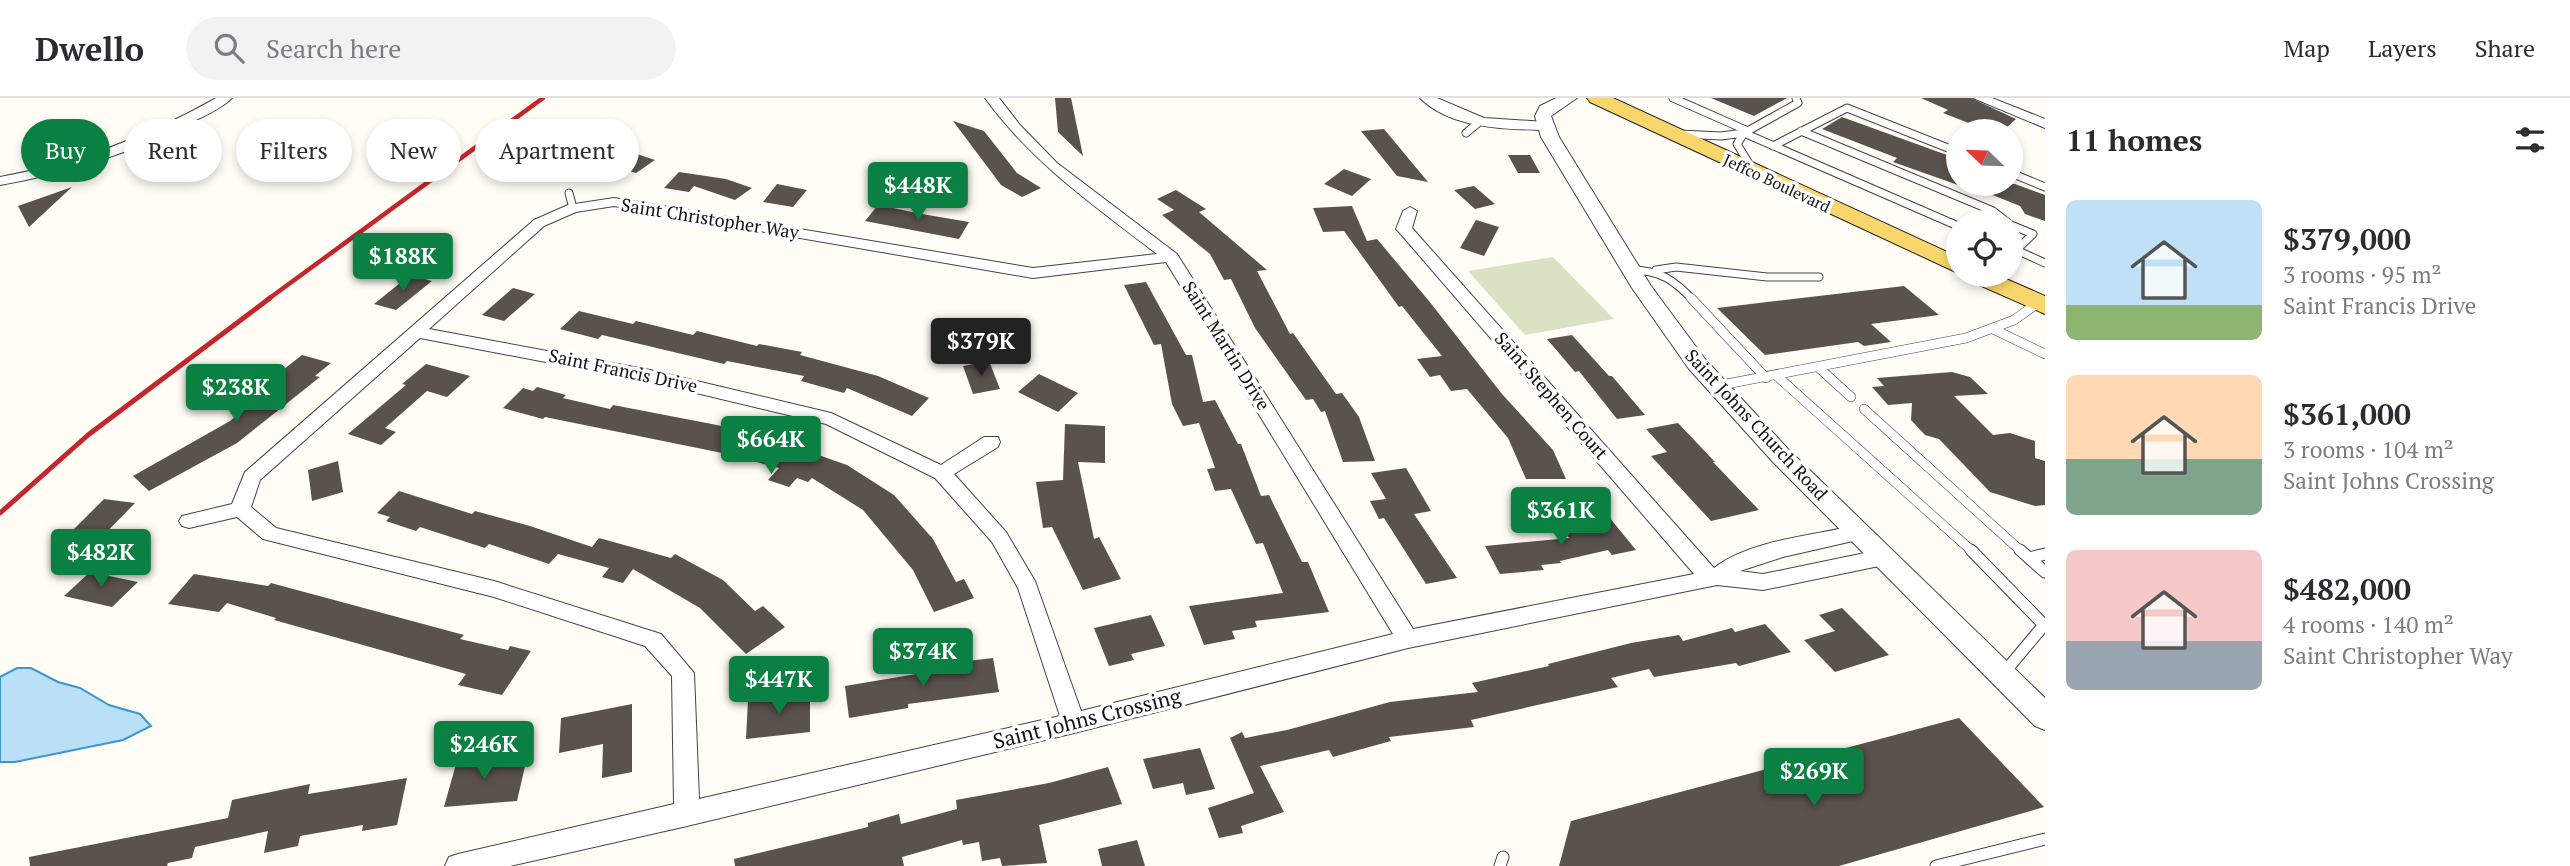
<!DOCTYPE html>
<html lang="en">
<head>
<meta charset="utf-8">
<style>
  :root { --surface:#fff; --page:#f2f2f3; --text:#2b2b33; --muted:#7c7c81; --line:#e1e1e2; --accent:#0b8043 }
  body { margin:0; font-family:"PT Serif",serif; background:var(--page); color:var(--text); height:100vh; display:flex; flex-direction:column; font-size:26px; white-space:nowrap }
  * { box-sizing:border-box; margin:0 }
  p { font-size:23px; color:var(--muted) }
  .icon { flex:none; width:38px; height:38px; fill:none; stroke:currentColor; stroke-width:2; stroke-linecap:round; stroke-linejoin:round }
  .map { position:relative; flex:1; overflow:hidden }
  .sheet { display:flex; flex-direction:column; background:var(--surface); width:525px }
  .sheet>* { flex:none }
  .top-card { position:absolute; left:21px; top:21px; width:665px; height:63px; display:flex; gap:14px }
  .needle { width:46px; rotate:293deg }
  .tools { position:absolute; left:1946px; top:21px; display:grid; gap:14px }
  .tools a { display:grid; place-items:center; width:77px; height:77px; border-radius:50%; background:var(--surface); box-shadow:0 4px 10px #0003; font-size:35px }
  .price { position:absolute; translate:-50% -60px; padding:0 16px; border-radius:7px; background:var(--accent); color:#fff; font-size:23px; line-height:46px; filter:drop-shadow(0 2px 4px #0008) }
  .price::after { content:''; position:absolute; left:50%; top:42px; width:21px; height:16px; margin-left:-10px; background:inherit; clip-path:polygon(0 0,100% 0,50% 100%) }
  .price.selected { background:#222; color:#fff }
  ul { padding:0; list-style:none }
  li { display:flex; align-items:center; gap:21px; height:175px; padding:0 21px }
  li span { display:grid; place-items:center; flex:none; width:196px; height:140px; border-radius:10px; color:#555 }
  li>.icon { margin-inline-start:auto }
  span .icon { width:84px; height:84px; fill:#fffc; stroke-width:1 }
  li b { font-size:30px }
  h2 { display:flex; justify-content:space-between; align-items:center; height:84px; padding:0 21px; font-size:30px }
  .chip { padding:0 24px; border-radius:32px; background:var(--surface); box-shadow:0 4px 10px #0003; font-size:24px; line-height:63px }
  .chip.selected { background:var(--accent); color:#fff }
  header { display:flex; align-items:center; gap:42px; box-sizing:border-box; height:98px; padding:0 35px; background:var(--surface); border-bottom:2px solid var(--line) }
  header strong { font-size:33px }
  nav { display:flex; gap:38px; margin-inline-start:auto; font-size:24px }
  .search { width:490px; height:63px; background:var(--page); display:flex; align-items:center; gap:18px; box-sizing:border-box; padding:0 24px; border-radius:38px; color:var(--muted); font-size:26px }
  main { display:flex; flex:1; min-height:0 }
  .map>svg:first-child { display:block }
  .cemetery { fill:#d9e3c4 }
  .water { fill:#b9e0f7; stroke:#3f96cf; stroke-width:2 }
  .building { fill:#5a524d }
  .lines { fill:none; stroke-linecap:round; stroke-linejoin:round }
  .service-far2-casing { stroke:#444; stroke-width:9 }
  .service-far1-casing { stroke:#444; stroke-width:10 }
  .service-casing { stroke:#444; stroke-width:13 }
  .minor-casing { stroke:#444; stroke-width:2 }
  .tertiary-casing { stroke:#444; stroke-width:2 }
  .primary-casing { stroke:#222; stroke-width:2 }
  .service-far2 { stroke:#fff; stroke-width:7 }
  .service-far1 { stroke:#fff; stroke-width:9 }
  .service { stroke:#fff; stroke-width:11 }
  .minor { fill:#fff; fill-rule:evenodd }
  .tertiary { fill:#fff; fill-rule:evenodd }
  .primary { fill:#f9d66b; fill-rule:evenodd }
  .rail-far1 { stroke:#c4262e; stroke-width:4.5 }
  .rail { stroke:#c4262e; stroke-width:5 }
  .labels { text-anchor:middle; stroke-width:7; stroke-linejoin:round; paint-order:stroke }
  .far-street-label { font-size:16px; fill:#111; stroke:#fff }
  .street-label { font-size:18px; fill:#111; stroke:#fff }
  .near-street-label { font-size:21px; fill:#111; stroke:#fff }
</style>
</head>
<body>
<header>
<strong>Dwello</strong>
<div class="search"><svg class="icon" aria-label="search" viewBox="0 0 24 24"><circle cx="10" cy="10" r="6"/><path d="M15 15l6 6"/></svg>Search here</div>
<nav><a>Map</a><a>Layers</a><a>Share</a></nav>
</header>
<main>
<div class="map">
<svg width="2045" height="768" viewBox="0 0 2045 768">
  <rect width="100%" height="100%" fill="#fffdf5"/>
  <!-- cemetery -->
  <path class="cemetery" d="M1553 159 1614 221 1525 237 1468 173Z"/>
  <!-- water -->
  <path class="water" d="M17 570H31L58 584 80 590 109 607 140 616 151 628 123 642 15 664H0V579Z"/>
  <!-- building -->
  <path class="building" d="M1055 0H1071L1083 58 1058 34Z
    M1711 0H1787L1754 18Z
    M1921 0H1971L2016 21 2003 33 1989 27 1984 31 1943 15 1948 12Z
    M1842 19 1958 61V87L1893 64 1897 60 1822 31Z
    M953 23 984 33 1017 75 1041 90 1022 99 1001 87Z
    M1384 31 1428 84 1397 78 1361 33Z
    M85 35 92 49 63 62 28 71 21 53Z
    M625 52 655 62 636 75 606 66Z
    M1508 57H1530L1540 75H1518Z
    M1344 71 1371 81 1352 98 1324 86Z
    M679 74 726 81 752 90 735 102 694 88 689 94 664 90Z
    M777 86 807 92 793 109 763 104Z
    M1965 86H2015L2045 97V123L2025 116 2020 108Z
    M1474 88 1495 106 1475 111 1454 92Z
    M72 89 29 129 18 108Z
    M1176 92 1206 111 1199 114 1267 172 1257 173 1290 236 1293 235 1336 296 1342 295 1359 319 1375 363 1343 364 1325 313 1321 314 1313 301 1306 302 1255 230 1231 181 1224 182 1210 156 1162 117 1174 112 1157 101Z
    M878 107 922 116 969 124 959 141 865 123Z
    M1352 108 1367 143 1377 141 1429 203 1502 296 1553 352 1566 381H1526L1508 340 1467 291 1451 293 1440 277 1430 279 1417 261 1442 258 1402 208 1399 209 1344 133 1323 134 1313 110Z
    M1476 122 1499 129 1484 158 1460 150Z
    M410 177 432 183 396 212 374 206Z
    M1146 184 1186 257H1192L1203 304 1215 302 1238 346H1241L1261 398 1269 397 1302 464H1308L1329 514 1255 523 1257 529 1232 533 1235 541 1204 547 1189 508 1283 495 1263 445 1256 446 1231 391 1215 393 1207 371 1215 370 1199 325 1183 328 1172 306 1161 246 1154 247 1124 187Z
    M1904 188 1939 217 1871 226 1891 244 1864 248 1858 244 1765 257 1717 210Z
    M513 190 535 196 504 223 482 217Z
    M579 213 633 226 636 223 693 237 697 233 757 248 759 246 802 254 800 257 878 278 929 300 912 318 847 290 844 295 801 283 804 278 727 263 724 266 602 237 598 241 560 231Z
    M1572 237 1609 278H1612L1645 317 1617 321 1579 273 1575 274 1547 241Z
    M302 257 331 265 315 278 320 279 237 345 149 393 133 378 230 323 279 284 270 282Z
    M989 263 1000 291 973 296 963 268Z
    M426 266 470 278 447 299 427 293 385 330 396 334 381 347 348 336 406 287 402 286Z
    M1952 274 1970 279 1988 296 1954 298 1993 337 2010 335 2035 343V360L2045 363V407L2035 408 1990 394 1939 341 1925 337 1911 322 1912 305 1888 307 1872 289 1884 288 1877 280Z
    M1039 276 1078 295 1058 314 1018 294Z
    M537 289 566 297 563 300 610 311 613 307 717 327 784 345 847 367 894 397 933 441 956 484 964 481 974 500 934 514 913 472 863 412 812 380 808 384 797 380 789 389 768 382 779 370 727 356 545 319 543 321 503 310 523 290 533 293Z
    M1678 325 1715 364H1713L1759 412 1711 423 1651 358 1667 354 1646 331Z
    M1065 326 1105 328V365L1078 364 1094 441 1099 439 1121 481 1083 492 1052 429 1043 430 1036 384 1063 382Z
    M338 363 343 394 312 403 308 372Z
    M1406 370 1431 413 1414 416 1457 480 1426 486 1384 420 1379 421 1370 403 1386 401 1371 375Z
    M399 393 472 416 475 413 530 428 592 449 599 440 671 460 675 456 723 482 755 513 763 508 785 529 746 556 700 510 633 471 623 485 602 479 609 470 558 456 549 466 489 446 485 450 420 429 416 433 386 423 390 419 377 415Z
    M104 401 135 405 90 451 59 446Z
    M1609 419 1636 452 1612 457 1608 452 1560 463 1561 465 1541 467 1544 472 1500 476 1485 448 1569 440 1561 430Z
    M90 474 138 484 112 509 64 498Z
    M194 476 268 488 271 485 464 537 460 541 508 552 510 548 531 553 502 597 458 587 466 576 274 522 276 520 227 505 219 514 168 506Z
    M1842 510 1889 557 1835 574 1804 542 1835 533 1819 517Z
    M1151 517 1165 548 1131 556 1134 562 1109 568 1094 530Z
    M1765 526 1791 554 1739 568 1736 565 1654 579 1649 571 1611 580 1618 589 1471 622 1474 629 1389 639 1391 643 1333 659 1329 652 1260 668 1284 714 1241 728 1243 735 1219 740 1208 710 1254 695 1230 640 1242 634 1245 640 1287 632 1390 604 1478 594 1472 585 1549 568 1548 566 1631 545 1679 537 1683 543 1732 530 1735 534Z
    M993 560 999 594 908 606V610L849 620 845 588 934 573 933 567Z
    M810 595V634L746 641 748 602Z
    M632 606V674L602 680 603 646 559 655 561 620Z
    M1959 620 2044 709 1839 768H1559L1571 723Z
    M1200 650 1215 691 1186 697 1183 685 1153 691 1143 661Z
    M497 656 495 666 526 664 517 703 444 709 458 659Z
    M1108 669 1122 706 1039 727 1047 765 1002 768 1000 760 982 763 979 744 963 747 962 742 902 759 904 768H735L734 761 868 729V725L899 716 901 726 957 711 956 702 1049 685Z
    M407 680 397 727 362 733 363 727 300 738 298 748 264 755 268 733 195 749 192 760 168 765 167 768H30L29 759 228 720 232 702 310 686 308 696Z
    M1137 742 1145 768H1102L1098 751Z"/>
  <g class="lines">
    <!-- service-far2 casing -->
    <g class="service-far2-casing">
      <path id="service-far2" d="M1673 0 1748 33
        M1801 33 1993 113 2007 124
        M1466 35 1478 25
        M1744 35 1958 128
        M1744 35 1737 46 1753 72
        M1680 36 1721 38 1744 35 1798 5 1796 0
        M1773 48 1847 10 1958 54
        M2011 75 2045 89
        M569 95 573 110
        M2011 127 2033 136 2011 157
        M2014 151 2045 165
        M1631 172C1660 172 1674 182 1693 202
        M1656 172 1676 169 1767 179H1819"/>
    </g>
    <!-- service-far1 casing -->
    <g class="service-far1-casing">
      <path id="service-far1" d="M1691 200 1766 280
        M1993 231 2045 256
        M1818 269 1851 299
        M1777 278 1973 454
        M1716 288 1966 240 2014 222 2038 205
        M1864 311 2022 454"/>
    </g>
    <!-- service casing -->
    <g class="service-casing">
      <path id="service" d="M1971 452 2044 527 2003 576
        M2020 452 2029 460 2045 456
        M2029 460 2045 474
        M1500 768 1503 759
        M1936 768 2045 741"/>
    </g>
    <!-- minor casing -->
    <g class="minor-casing">
      <path id="minor" d="M216 0H232C221 11 204 18 190 25 130 56 66 75 0 87V79C77 65 148 39 216 0Z
        M985 0H999L1020 27 1057 65 1177 156 1413 531 1694 476 1399 134 1396 131 1403 113 1410 109 1417 113 1412 130 1714 470C1750 442 1815 437 1859 427L1866 430 1869 435 1866 440 1783 459 1740 473 1763 476 1884 451 1891 453 1894 459 1891 465 1884 467 1763 492 1717 487 1408 550 1074 635 687 728 510 768H445L449 759 458 756 674 706 672 578 645 548 494 499 263 441 237 419 189 430 182 428 179 423 182 418 232 406 245 374 534 122 568 107 614 100 1033 170 1157 156C1095 108 1032 65 985 0ZM614 108 1033 180 1166 164 1393 536 1081 613 1035 483 1006 434 954 376 998 349 1000 344 998 339H984L941 367 831 315 650 272 429 231 544 128 576 114ZM420 240 650 284 826 326 935 380 992 444 1018 490 1060 618 699 701 694 575 661 536 494 483 276 430 251 409 260 382Z
        M1420 0H1437L1484 20 1545 24 1552 28 1545 32C1505 31 1451 31 1420 0Z
        M1973 0H1992L2045 21V30Z"/>
    </g>
    <!-- tertiary casing -->
    <g class="tertiary-casing">
      <path id="tertiary" d="M1556 0H1577L1551 18 1559 39 1651 188 1705 261 1788 351 2045 600V632L2035 628 1772 363 1689 271 1632 190 1541 39 1535 18 1540 8Z"/>
    </g>
    <!-- primary casing -->
    <g class="primary-casing">
      <path id="primary" d="M1587 0H1613L1958 159V175L1590 4Z
        M1965 177H1997L2045 198V216L1968 182Z"/>
    </g>
    <!-- service-far2 -->
    <use href="#service-far2" class="service-far2"/>
    <!-- service-far1 -->
    <use href="#service-far1" class="service-far1"/>
    <!-- service -->
    <use href="#service" class="service"/>
    <!-- minor -->
    <use href="#minor" class="minor"/>
    <!-- tertiary -->
    <use href="#tertiary" class="tertiary"/>
    <!-- primary -->
    <use href="#primary" class="primary"/>
    <!-- rail-far1 -->
    <path class="rail-far1" d="M267 202 543 0"/>
    <!-- rail -->
    <path class="rail" d="M0 415 88 337 270 200"/>
  </g>
  <g class="labels">
    <!-- far-street labels -->
    <g class="far-street-label">
      <text transform="translate(1777 85) rotate(25)" y="6">Jeffco Boulevard</text>
    </g>
    <!-- street labels -->
    <g class="street-label">
      <text transform="translate(710 121) rotate(9)" y="6">Saint Christopher Way</text>
      <text transform="translate(1226 248) rotate(58)" y="6">Saint Martin Drive</text>
      <text transform="translate(623 273) rotate(12)" y="6">Saint Francis Drive</text>
      <text transform="translate(1551 298) rotate(49)" y="6">Saint Stephen Court</text>
      <text transform="translate(1756 327) rotate(47)" y="6">Saint Johns Church Road</text>
    </g>
    <!-- near-street labels -->
    <g class="near-street-label">
      <text transform="translate(1087 621) rotate(-14)" y="7">Saint Johns Crossing</text>
    </g>
  </g>
</svg>
<div class="tools">
<a><svg class="needle" viewBox="-14 -14 28 28"><path d="M0-13l5 13h-10z" fill="#e53935"/><path d="M0 13l5-13h-10z" fill="#7c7c81"/></svg></a>
<a><svg class="icon" aria-label="locate" viewBox="0 0 24 24"><circle cx="12" cy="12" r="6"/><path d="M12 2v4M12 18v4M2 12h4M18 12h4"/></svg></a>
</div>
<b class="price" style="left:918px;top:124px">$448K</b>
<b class="price" style="left:403px;top:195px">$188K</b>
<b class="price selected" style="left:981px;top:280px">$379K</b>
<b class="price" style="left:236px;top:326px">$238K</b>
<b class="price" style="left:771px;top:378px">$664K</b>
<b class="price" style="left:1561px;top:449px">$361K</b>
<b class="price" style="left:101px;top:491px">$482K</b>
<b class="price" style="left:923px;top:590px">$374K</b>
<b class="price" style="left:779px;top:618px">$447K</b>
<b class="price" style="left:484px;top:683px">$246K</b>
<b class="price" style="left:1814px;top:710px">$269K</b>
<div class="top-card">
<a class="chip selected">Buy</a>
<a class="chip">Rent</a>
<a class="chip">Filters</a>
<a class="chip">New</a>
<a class="chip">Apartment</a>
</div>
</div>
<section class="sheet">
<h2>11 homes<svg class="icon" aria-label="filters" viewBox="0 0 24 24"><path d="M4 7h16M4 17h16"/><circle cx="9" cy="7" r="2"/><circle cx="15" cy="17" r="2"/></svg></h2>
<ul>
<li><span style="background:linear-gradient(#bfe0f5 75%,#8fb573 0)"><svg class="icon" aria-label="home" viewBox="0 0 24 24"><path d="M3 11l9-7 9 7M6 9v11h12V9"/></svg></span><div><b>$379,000</b><p>3 rooms · 95 m²</p><p>Saint Francis Drive</p></div></li>
<li><span style="background:linear-gradient(#ffd9b3 60%,#7fa58c 0)"><svg class="icon" aria-label="home" viewBox="0 0 24 24"><path d="M3 11l9-7 9 7M6 9v11h12V9"/></svg></span><div><b>$361,000</b><p>3 rooms · 104 m²</p><p>Saint Johns Crossing</p></div></li>
<li><span style="background:linear-gradient(#f6c9c9 65%,#9aa5b1 0)"><svg class="icon" aria-label="home" viewBox="0 0 24 24"><path d="M3 11l9-7 9 7M6 9v11h12V9"/></svg></span><div><b>$482,000</b><p>4 rooms · 140 m²</p><p>Saint Christopher Way</p></div></li>
</ul>
</section>
</main>
</body>
</html>
